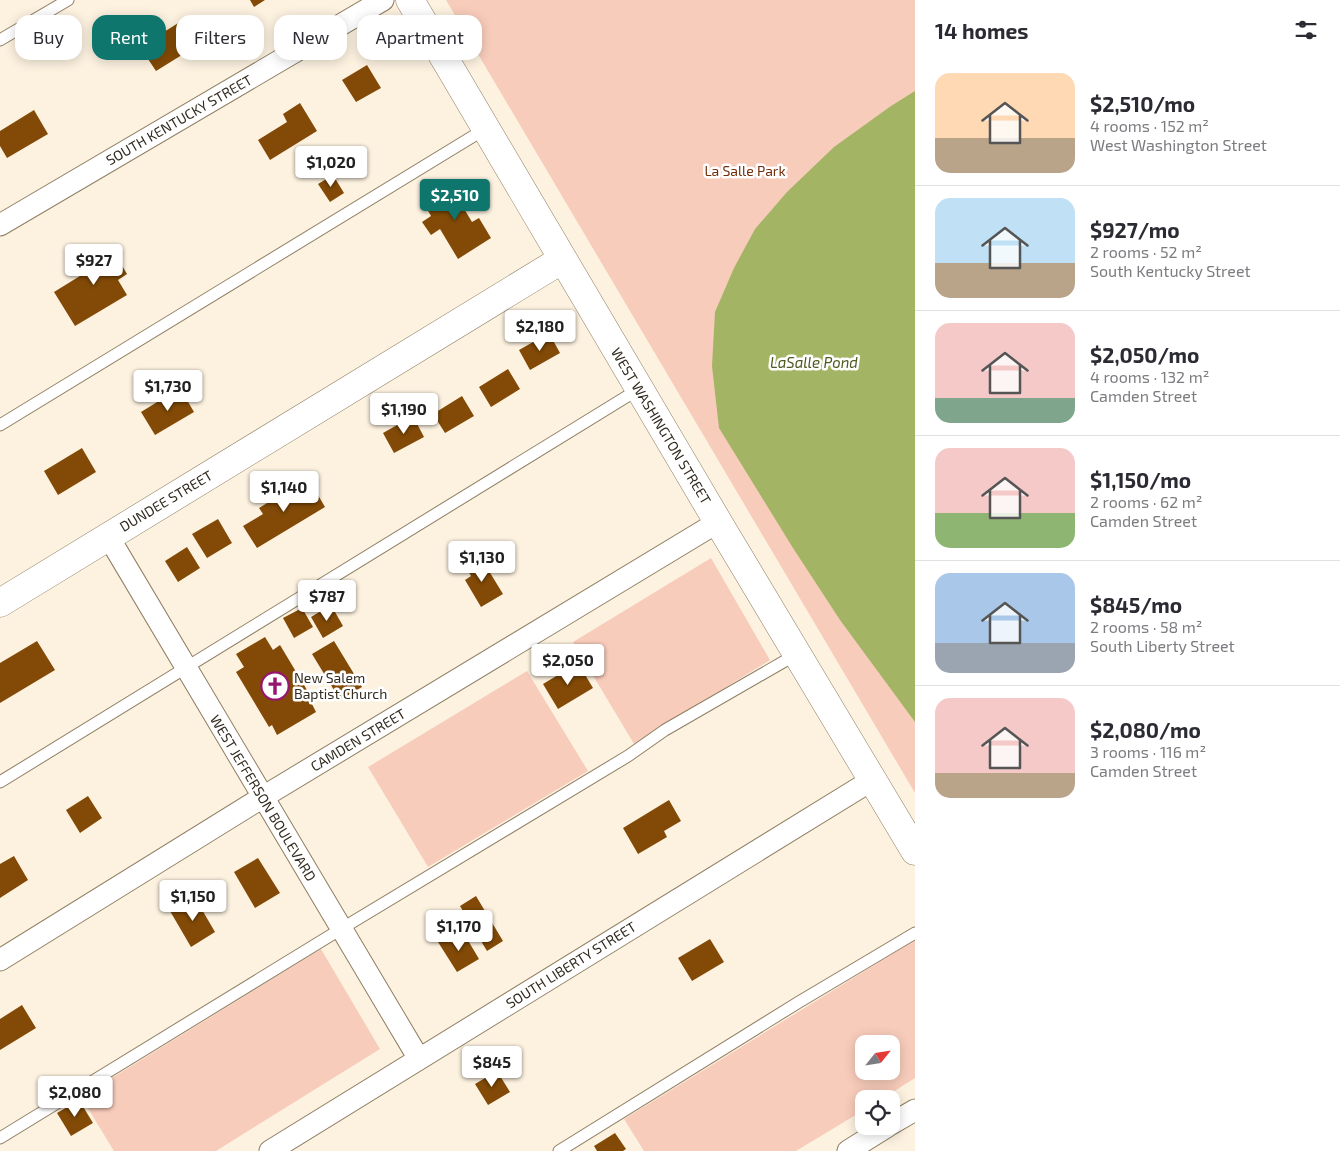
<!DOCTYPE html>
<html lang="en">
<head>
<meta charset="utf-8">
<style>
  :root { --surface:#fff; --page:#f2f2f3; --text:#2b2b33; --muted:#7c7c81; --line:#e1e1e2; --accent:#0f766e }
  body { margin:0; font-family:"Exo 2",sans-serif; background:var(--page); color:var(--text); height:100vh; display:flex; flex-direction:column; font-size:19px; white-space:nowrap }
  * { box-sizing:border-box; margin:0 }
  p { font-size:16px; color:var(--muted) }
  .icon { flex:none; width:28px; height:28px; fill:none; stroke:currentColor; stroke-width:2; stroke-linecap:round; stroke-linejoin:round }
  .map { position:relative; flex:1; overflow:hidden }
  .drawer { display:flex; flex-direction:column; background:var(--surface); width:425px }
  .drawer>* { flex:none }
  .banner { position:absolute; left:15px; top:15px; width:475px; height:45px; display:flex; gap:10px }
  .needle { width:32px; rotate:60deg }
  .controls { position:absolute; left:855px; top:1035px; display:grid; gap:10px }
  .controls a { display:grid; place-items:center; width:45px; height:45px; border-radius:10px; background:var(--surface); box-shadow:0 2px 12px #0003; font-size:25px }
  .price { position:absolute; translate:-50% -42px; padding:0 11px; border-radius:5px; background:#fff; color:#222; font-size:16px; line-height:32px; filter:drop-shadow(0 1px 2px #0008) }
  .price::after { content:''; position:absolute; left:50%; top:30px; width:15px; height:11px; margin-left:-8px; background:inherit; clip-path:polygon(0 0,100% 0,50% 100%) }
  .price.on { background:var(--accent); color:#fff }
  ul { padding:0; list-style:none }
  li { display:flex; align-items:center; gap:15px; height:125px; padding:0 20px }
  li+li { border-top:1px solid var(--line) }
  li span { display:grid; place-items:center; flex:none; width:140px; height:100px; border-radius:15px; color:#555 }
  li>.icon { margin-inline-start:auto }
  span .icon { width:60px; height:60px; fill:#fffc; stroke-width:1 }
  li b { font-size:21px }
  h2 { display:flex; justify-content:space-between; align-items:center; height:60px; padding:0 20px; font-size:21px }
  .pill { padding:0 18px; border-radius:15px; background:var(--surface); box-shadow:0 2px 12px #0003; font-size:18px; line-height:45px }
  .pill.on { background:var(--accent); color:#fff }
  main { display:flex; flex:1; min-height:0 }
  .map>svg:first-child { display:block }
  .green { fill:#f8ccbb; fill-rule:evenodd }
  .water { fill:#a3b465 }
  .building { fill:#824a06 }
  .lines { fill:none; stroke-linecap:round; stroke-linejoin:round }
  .lane-casing { stroke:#8f7e63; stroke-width:13 }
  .street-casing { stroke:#8f7e63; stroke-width:23 }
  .secondary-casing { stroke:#8f7e63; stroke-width:29 }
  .lane { stroke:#fff; stroke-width:11 }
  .street { stroke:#fff; stroke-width:21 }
  .secondary { stroke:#fff; stroke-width:28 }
  .labels { text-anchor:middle; stroke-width:5; stroke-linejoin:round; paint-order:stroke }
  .street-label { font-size:14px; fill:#322b20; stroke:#fff }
  .park-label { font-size:14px; fill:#732d0b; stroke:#fff }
  .poi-label { font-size:14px; fill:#322b20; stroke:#fff; text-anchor:start }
  .water-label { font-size:15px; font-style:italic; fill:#505b23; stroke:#fff }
</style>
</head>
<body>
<main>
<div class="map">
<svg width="915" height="1151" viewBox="0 0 915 1151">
  <rect width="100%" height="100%" fill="#fdf2e0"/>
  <!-- green -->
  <path class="green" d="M446 0H915V793Z
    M711 558 770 660 634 744 573 642Z
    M527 671 588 771 428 867 368 767Z
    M915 940V1078L882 1099H864V1110L796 1151H644L624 1119ZM864 1044H891V1071H864Z
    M321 949 380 1049 216 1151H114L81 1097Z"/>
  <!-- water -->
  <path class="water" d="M915 91V722L840 620 793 548 719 428 712 366 715 312 734 268 755 229 787 192 834 147 891 106Z"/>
  <!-- building -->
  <path class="building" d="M250 0H265L254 7Z
    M183 20 198 45 156 71 140 47Z
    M367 65 381 88 356 102 342 80Z
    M300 103 317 131 270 160 258 140 287 122 283 114Z
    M34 110 48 134 7 158 0 146V131Z
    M333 175 344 193 330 202 318 184Z
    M457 182 470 203 463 207 472 222 479 218 491 238 458 259 440 229 431 235 422 222 431 216 423 202Z
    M109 244 127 274 118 280 127 295 75 326 54 292 88 271 81 260Z
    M549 333 560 353 530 370 519 350Z
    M508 369 520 389 491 407 479 387Z
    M180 388 194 412 155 435 141 412Z
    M462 396 474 416 445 433 433 414Z
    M413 416 424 437 394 453 383 433Z
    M82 448 96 472 58 495 44 471Z
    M308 478 325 507 257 548 243 526 263 514 259 508Z
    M218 519 232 543 207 558 192 534Z
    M187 547 200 568 178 582 165 561Z
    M481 558 503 594 481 607 465 580 471 576 466 567Z
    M331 605 343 626 323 638 311 617Z
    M302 608 313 627 294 638 283 618Z
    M265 637 273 650 280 645 313 700 311 702 316 712 277 735 272 725 269 727 236 672 244 667 236 654Z
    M37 641 55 670 0 703V663Z
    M334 641 362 687 340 700 312 654Z
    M578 663 593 688 558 709 543 684Z
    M88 796 102 818 80 833 66 810Z
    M669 800 681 821 664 831 667 837 638 854 623 828Z
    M14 856 28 880 0 898V864Z
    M258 858 280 893 255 908 234 872Z
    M194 896 215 932 191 947 170 911Z
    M476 896 503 941 487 951 460 906Z
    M451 934 456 942 466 937 479 959 457 972 438 942Z
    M710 939 724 962 692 981 678 958Z
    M22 1005 36 1028 0 1050V1019Z
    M497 1071 510 1092 488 1105 475 1084Z
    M79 1100 93 1123 71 1136 57 1113Z
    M615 1133 626 1149 623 1151H597L594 1146Z"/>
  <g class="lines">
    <!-- lane casing -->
    <g class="lane-casing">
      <path id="lane" d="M0 40 68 0
        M0 425 485 129
        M0 782 639 389
        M0 1138 341 929 628 756 665 730 797 654
        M559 1151 799 1002 915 933"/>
    </g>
    <!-- street casing -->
    <g class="street-casing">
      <path id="street" d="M0 225 383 0
        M108 536 419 1059
        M0 960 263 797 718 522
        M891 1124 915 1110
        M270 1151 872 780
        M848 1151 888 1126"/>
    </g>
    <!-- secondary casing -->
    <g class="secondary-casing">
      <path id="secondary" d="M410 0 718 522 915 851
        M0 603 563 259"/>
    </g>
    <!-- lane -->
    <use href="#lane" class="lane"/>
    <!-- street -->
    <use href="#street" class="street"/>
    <!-- secondary -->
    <use href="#secondary" class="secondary"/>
  </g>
  <!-- icons -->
  <defs>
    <g id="church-ring" transform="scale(1.4375)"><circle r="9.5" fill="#fff" stroke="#96156d" stroke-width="1.5"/><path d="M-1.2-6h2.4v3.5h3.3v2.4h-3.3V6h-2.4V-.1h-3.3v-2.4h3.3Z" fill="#96156d"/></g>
  </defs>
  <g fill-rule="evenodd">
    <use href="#church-ring" x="275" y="686"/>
  </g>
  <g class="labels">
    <!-- street labels -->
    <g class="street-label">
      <text transform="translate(179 120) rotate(-30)" y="5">SOUTH KENTUCKY STREET</text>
      <text transform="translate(661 426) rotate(59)" y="5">WEST WASHINGTON STREET</text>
      <text transform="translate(166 501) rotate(-31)" y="5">DUNDEE STREET</text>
      <text transform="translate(358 740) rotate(-31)" y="5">CAMDEN STREET</text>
      <text transform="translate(263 798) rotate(59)" y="5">WEST JEFFERSON BOULEVARD</text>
      <text transform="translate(571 965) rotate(-32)" y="5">SOUTH LIBERTY STREET</text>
    </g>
    <!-- park labels -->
    <g class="park-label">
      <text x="745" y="176">La Salle Park</text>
    </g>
    <!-- poi labels -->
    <g class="poi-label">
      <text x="294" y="683">New Salem<tspan x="294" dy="16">Baptist Church</tspan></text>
    </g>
    <!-- water labels -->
    <g class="water-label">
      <text x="814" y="368">LaSalle Pond</text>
    </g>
  </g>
</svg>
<div class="controls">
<a><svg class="needle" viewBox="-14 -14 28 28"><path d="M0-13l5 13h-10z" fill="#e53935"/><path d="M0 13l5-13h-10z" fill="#7c7c81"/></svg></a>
<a><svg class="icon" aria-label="locate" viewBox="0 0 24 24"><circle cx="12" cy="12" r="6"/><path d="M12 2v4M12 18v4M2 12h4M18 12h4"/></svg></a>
</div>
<b class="price" style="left:331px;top:188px">$1,020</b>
<b class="price on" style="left:455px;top:221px">$2,510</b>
<b class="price" style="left:94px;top:286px">$927</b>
<b class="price" style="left:540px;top:352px">$2,180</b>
<b class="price" style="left:168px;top:412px">$1,730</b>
<b class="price" style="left:404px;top:435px">$1,190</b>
<b class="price" style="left:284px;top:513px">$1,140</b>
<b class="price" style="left:482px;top:583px">$1,130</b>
<b class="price" style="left:327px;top:622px">$787</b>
<b class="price" style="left:568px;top:686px">$2,050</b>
<b class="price" style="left:193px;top:922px">$1,150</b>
<b class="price" style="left:459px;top:952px">$1,170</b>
<b class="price" style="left:492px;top:1088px">$845</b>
<b class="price" style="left:75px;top:1118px">$2,080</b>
<div class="banner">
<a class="pill">Buy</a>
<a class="pill on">Rent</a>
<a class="pill">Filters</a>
<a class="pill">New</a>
<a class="pill">Apartment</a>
</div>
</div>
<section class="drawer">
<h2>14 homes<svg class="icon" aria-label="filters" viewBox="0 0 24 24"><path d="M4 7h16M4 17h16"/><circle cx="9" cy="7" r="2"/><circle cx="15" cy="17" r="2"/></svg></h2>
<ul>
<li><span style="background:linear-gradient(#ffd9b3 65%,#b9a48a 0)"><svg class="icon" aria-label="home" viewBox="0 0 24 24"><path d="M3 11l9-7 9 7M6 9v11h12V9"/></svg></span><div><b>$2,510/mo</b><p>4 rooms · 152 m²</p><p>West Washington Street</p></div></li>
<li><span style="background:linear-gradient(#bfe0f5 65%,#b9a48a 0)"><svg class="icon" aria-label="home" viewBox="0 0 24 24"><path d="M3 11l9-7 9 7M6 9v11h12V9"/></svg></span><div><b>$927/mo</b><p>2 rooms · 52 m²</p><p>South Kentucky Street</p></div></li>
<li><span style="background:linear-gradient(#f6c9c9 75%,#7fa58c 0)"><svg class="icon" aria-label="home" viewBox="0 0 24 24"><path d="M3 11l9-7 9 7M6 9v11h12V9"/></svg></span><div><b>$2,050/mo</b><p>4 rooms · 132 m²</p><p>Camden Street</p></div></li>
<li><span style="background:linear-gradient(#f6c9c9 65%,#8fb573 0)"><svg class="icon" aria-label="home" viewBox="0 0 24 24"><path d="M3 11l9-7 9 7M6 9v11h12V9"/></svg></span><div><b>$1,150/mo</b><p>2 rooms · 62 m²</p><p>Camden Street</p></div></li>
<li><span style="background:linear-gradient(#a9c7e8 70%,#9aa5b1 0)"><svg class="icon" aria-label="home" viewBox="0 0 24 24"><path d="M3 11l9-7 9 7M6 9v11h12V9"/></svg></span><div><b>$845/mo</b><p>2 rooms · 58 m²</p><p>South Liberty Street</p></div></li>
<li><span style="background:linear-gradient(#f6c9c9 75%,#b9a48a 0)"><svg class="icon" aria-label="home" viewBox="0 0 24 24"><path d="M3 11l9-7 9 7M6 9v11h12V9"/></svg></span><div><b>$2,080/mo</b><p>3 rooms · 116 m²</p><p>Camden Street</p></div></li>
</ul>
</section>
</main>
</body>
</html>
